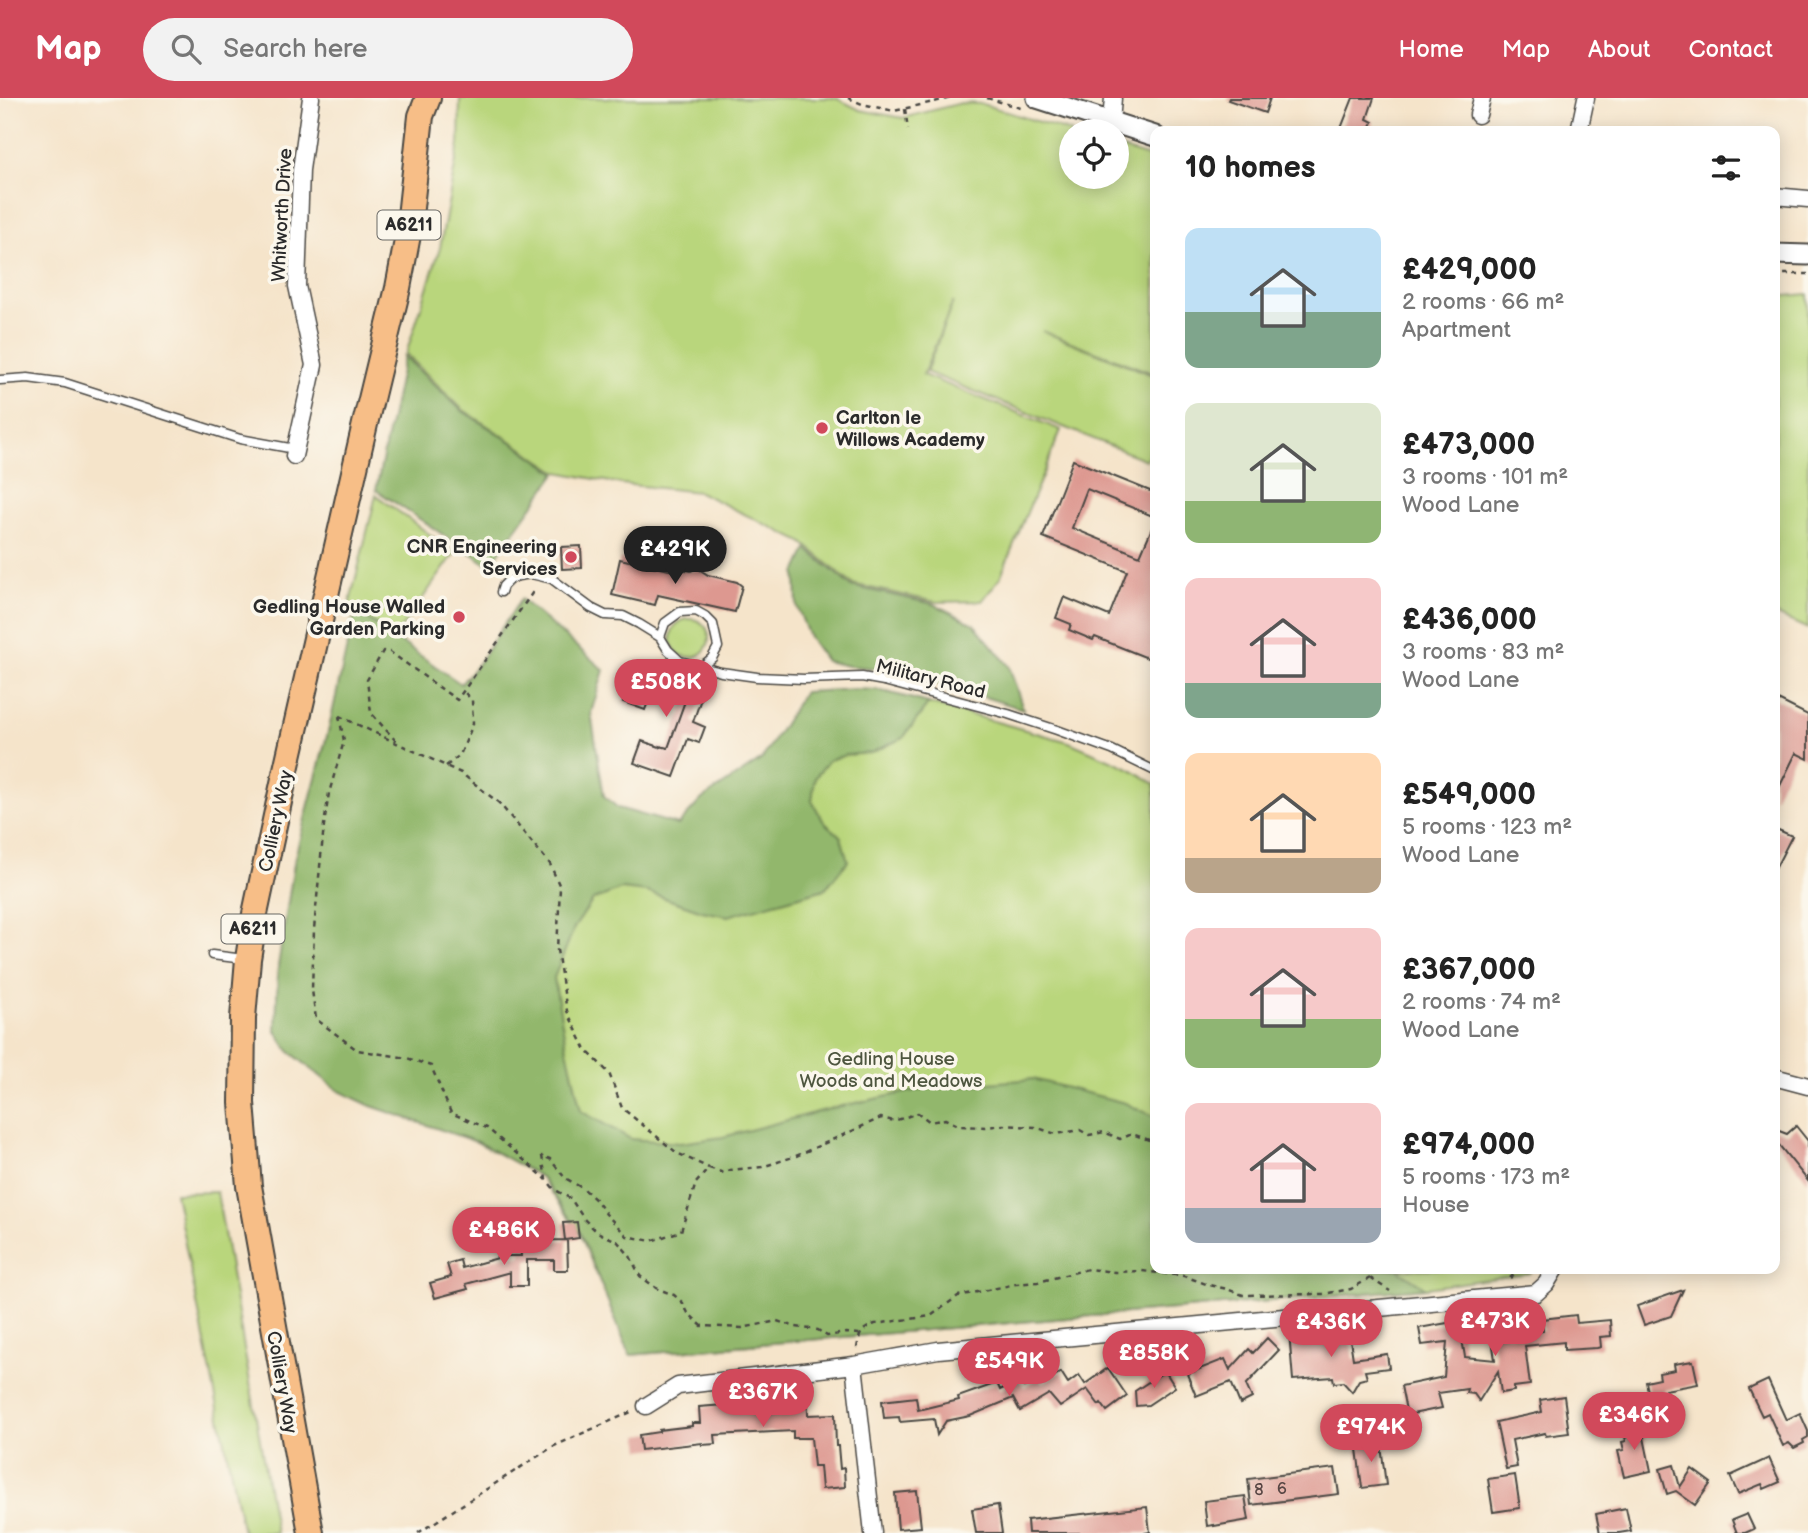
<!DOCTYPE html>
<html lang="en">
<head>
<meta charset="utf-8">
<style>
  :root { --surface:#fff; --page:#f2f2f2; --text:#222; --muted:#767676; --accent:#d1495b }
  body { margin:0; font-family:"Balsamiq Sans",sans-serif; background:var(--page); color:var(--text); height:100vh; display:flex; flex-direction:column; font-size:26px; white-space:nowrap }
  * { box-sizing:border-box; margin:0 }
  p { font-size:23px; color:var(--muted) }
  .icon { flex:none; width:38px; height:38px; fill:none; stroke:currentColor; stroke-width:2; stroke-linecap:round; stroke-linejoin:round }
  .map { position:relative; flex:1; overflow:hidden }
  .drawer { position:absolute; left:1150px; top:28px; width:630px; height:1148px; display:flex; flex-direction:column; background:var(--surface); border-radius:14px; box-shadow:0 4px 18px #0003 }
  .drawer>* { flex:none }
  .buttons { position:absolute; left:1059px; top:21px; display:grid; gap:14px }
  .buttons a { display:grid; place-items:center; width:70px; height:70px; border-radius:50%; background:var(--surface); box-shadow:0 4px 18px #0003; font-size:35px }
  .price { position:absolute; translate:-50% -60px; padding:0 16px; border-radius:24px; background:var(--accent); color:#fff; font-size:23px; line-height:46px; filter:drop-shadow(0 2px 4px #0008) }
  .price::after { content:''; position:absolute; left:50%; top:42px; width:21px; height:16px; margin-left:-10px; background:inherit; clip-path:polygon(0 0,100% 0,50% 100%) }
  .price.current { background:#222; color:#fff }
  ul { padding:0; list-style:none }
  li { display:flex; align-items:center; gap:21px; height:175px; padding:0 35px }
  li span { display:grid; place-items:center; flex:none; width:196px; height:140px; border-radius:14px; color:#555 }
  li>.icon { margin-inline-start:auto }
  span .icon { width:84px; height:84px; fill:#fffc; stroke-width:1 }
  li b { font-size:30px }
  h2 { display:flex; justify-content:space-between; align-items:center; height:84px; padding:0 35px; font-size:30px }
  header { display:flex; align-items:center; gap:42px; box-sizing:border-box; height:98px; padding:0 35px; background:var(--accent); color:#fff }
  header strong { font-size:33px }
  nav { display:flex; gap:38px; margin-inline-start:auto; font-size:24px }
  .search { width:490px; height:63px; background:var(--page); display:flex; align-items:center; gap:18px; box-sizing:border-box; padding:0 24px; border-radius:38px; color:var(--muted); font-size:26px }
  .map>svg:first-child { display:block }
  .green { fill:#b9d67c; stroke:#728054; stroke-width:2 }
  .forest { fill:#92b76c; stroke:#5e714c; stroke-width:2 }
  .building { fill:#dd9890 }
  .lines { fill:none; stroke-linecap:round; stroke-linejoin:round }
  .service-casing { stroke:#494743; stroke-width:11 }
  .minor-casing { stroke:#494743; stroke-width:19 }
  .tertiary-casing { stroke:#494743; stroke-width:23 }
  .primary-casing { stroke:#494743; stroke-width:28 }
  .path { stroke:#494743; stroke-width:2.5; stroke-dasharray:5 5; stroke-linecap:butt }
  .service { stroke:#fff; stroke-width:8 }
  .minor { stroke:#fff; stroke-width:16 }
  .tertiary { stroke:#fff; stroke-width:19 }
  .primary { stroke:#f7be87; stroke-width:24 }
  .poi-dot { fill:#d1495b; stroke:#fbf7ec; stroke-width:2.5 }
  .labels { text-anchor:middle; stroke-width:7; stroke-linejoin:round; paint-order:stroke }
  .number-label { font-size:16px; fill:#584644 }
  .shield { fill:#fbf7ec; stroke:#696865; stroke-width:2 }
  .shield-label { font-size:18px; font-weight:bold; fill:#2b2b2b }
  .street-label { font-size:19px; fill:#2b2b2b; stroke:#fbf7ec }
  .poi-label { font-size:19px; font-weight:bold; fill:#2b2b2b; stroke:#fbf7ec; text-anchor:end }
  .park-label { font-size:19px; fill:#4e563f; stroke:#fbf7ec }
</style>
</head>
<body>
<header>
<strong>Map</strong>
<div class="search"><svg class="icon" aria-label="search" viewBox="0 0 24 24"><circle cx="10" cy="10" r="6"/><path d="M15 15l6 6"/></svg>Search here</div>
<nav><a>Home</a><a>Map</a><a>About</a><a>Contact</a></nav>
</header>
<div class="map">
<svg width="1808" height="1435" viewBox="0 0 1808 1435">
  <rect width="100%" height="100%" fill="#fbf7ec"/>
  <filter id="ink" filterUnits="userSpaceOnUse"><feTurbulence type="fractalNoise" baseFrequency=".0143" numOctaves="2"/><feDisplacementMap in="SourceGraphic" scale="14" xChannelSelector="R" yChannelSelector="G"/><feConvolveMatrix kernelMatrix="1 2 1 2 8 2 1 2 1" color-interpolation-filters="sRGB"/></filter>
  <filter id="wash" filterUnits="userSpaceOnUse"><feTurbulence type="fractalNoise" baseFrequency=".00686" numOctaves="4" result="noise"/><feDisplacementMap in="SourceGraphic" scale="28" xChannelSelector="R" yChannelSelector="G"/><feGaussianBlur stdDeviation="1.57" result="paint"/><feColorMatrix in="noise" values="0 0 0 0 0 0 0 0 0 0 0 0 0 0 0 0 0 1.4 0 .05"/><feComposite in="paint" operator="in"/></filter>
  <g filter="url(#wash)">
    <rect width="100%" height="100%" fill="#f5e4ca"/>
    <!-- green -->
    <path class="green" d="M460 0H836L860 12 903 20 961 5 982 6 1071 34V79H1116L1117 49 1155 61V276L1042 233 1155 278V340L1146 362 926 274 953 204 923 277 1061 332 1000 480 982 503 936 504 852 486 802 444 699 394 621 386 558 374 462 311 406 256 440 150 459 46Z
      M1808 196V531L1775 516 1774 199Z
      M376 397 455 455 397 536 348 512Z
      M671 540a19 19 0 1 1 38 0a19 19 0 1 1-38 0Z
      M888 594 1069 644 1129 670 1155 686V1171H1533L1530 1175 1426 1190 630 1257 580 1135 541 1079 542 806 749 749Z
      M217 1094 276 1435H243L175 1095Z"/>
    <!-- forest -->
    <path class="forest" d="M404 258 461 312 516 347 556 375 490 468 376 392Z
      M807 451 851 488 934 506 974 526 1009 568 1023 611 981 598 882 571 848 568 826 563 809 539 797 508 796 475Z
      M521 501 604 572 591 615 604 698 618 710 678 727 702 701 762 661 804 594 856 591 878 592 929 605 903 640 871 655 846 657 829 662 815 680 812 703 824 724 841 739 848 763 825 791 728 818 702 813 647 794 621 791 593 802 574 830 554 880 565 942 581 1013 631 1041 680 1045 723 1039 837 1009 922 991 1033 981 1125 1005 1155 1019V1171H1397L1426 1190 630 1257 580 1135 541 1079 477 1044 371 1008 339 993 289 953 276 933 278 868 295 759 329 630 353 521 362 517 461 586 477 567Z"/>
    <g id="blocks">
      <!-- building -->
      <path class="building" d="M1229 0H1270L1265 15 1228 2Z
        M1353 0H1374L1367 21 1373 24 1369 33H1340Z
        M1073 362 1155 395V419L1087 391 1072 430 1140 458 1155 423V563L1095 539 1093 542 1069 532 1071 526 1056 520 1064 499 1109 518 1127 473 1043 439Z
        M581 448 582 470 562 471 561 449Z
        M620 461 674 473 675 470 691 473 697 470 708 477 737 484 742 488 735 514 658 497 655 507 612 497Z
        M636 567 704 592 693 624 705 629 699 645 688 641 674 679 634 665 642 643 660 649V648L668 650 685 603 682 602 683 598 654 588 645 612 623 604Z
        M1774 600 1808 617V661L1796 655 1774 700Z
        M1774 730 1792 738 1774 773Z
        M1796 1028 1808 1043V1083L1774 1041V1031L1787 1036Z
        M577 1124 579 1140 565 1142 563 1125Z
        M567 1142 568 1172H554V1162H527V1188H510V1174L466 1186 468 1191 435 1200 430 1185 451 1179 447 1166 460 1162 462 1170 505 1158H521L520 1143Z
        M1683 1192 1671 1218 1644 1227 1637 1208Z
        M1576 1217 1577 1225 1610 1222 1611 1238 1600 1239 1601 1249 1597 1250 1564 1252V1244L1525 1248 1530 1287 1514 1289V1293L1501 1295 1498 1273 1479 1303 1474 1296 1466 1295 1467 1291 1438 1295 1442 1310 1407 1317 1401 1288 1444 1279 1447 1244 1422 1247 1419 1230 1459 1223 1465 1259 1495 1262 1491 1234H1489L1487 1221 1503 1218 1506 1237 1543 1233 1542 1221Z
        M1304 1233V1241L1349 1235 1353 1261 1387 1256 1389 1270 1365 1273 1367 1280 1359 1282 1352 1294 1343 1284 1334 1285 1333 1279 1293 1282 1289 1234Z
        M1267 1240 1279 1252 1246 1287 1252 1300 1240 1306 1231 1284 1196 1298 1187 1276 1225 1261 1230 1272 1249 1251 1253 1255Z
        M1693 1263 1698 1286 1665 1292 1666 1300 1650 1303 1646 1284 1660 1281 1659 1275 1675 1272 1674 1266Z
        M1108 1270 1127 1298 1107 1313 1101 1305 1099 1307 1087 1291 1060 1309 1049 1296 1020 1313 1013 1300 970 1318 946 1323 937 1337 934 1321 900 1324 899 1319 884 1320 882 1303 916 1299 918 1312 959 1302 958 1299 997 1285 1000 1292 1019 1282 1024 1289 1038 1281 1043 1285 1061 1274 1068 1285 1079 1277 1085 1286Z
        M1165 1273 1175 1289 1148 1307 1136 1308 1135 1293Z
        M1768 1282 1786 1322 1800 1315 1808 1333V1339L1803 1342 1804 1345 1794 1350 1789 1345 1783 1348 1768 1315 1762 1318 1749 1291Z
        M807 1289 808 1317 835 1316 836 1348H838L840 1371 844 1370 845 1389 822 1391 820 1368H814L811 1340H793V1333L715 1337 716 1346 702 1347V1345L641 1352 639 1337 659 1334V1332L692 1328V1325H700L699 1309 764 1304V1293Z
        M1564 1298 1569 1335 1546 1338 1545 1335 1512 1342 1517 1369 1506 1371 1496 1324 1542 1314 1540 1302Z
        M1641 1325 1651 1373 1624 1379 1618 1353 1624 1352 1622 1344 1626 1343 1623 1328Z
        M1380 1340 1386 1387 1362 1390 1357 1351H1362L1361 1342Z
        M1769 1360 1780 1384 1764 1391 1762 1386 1738 1396 1730 1378Z
        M1674 1367 1680 1389 1692 1371 1711 1385 1695 1407 1676 1393 1667 1396 1660 1371Z
        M1335 1370 1339 1396 1251 1407 1248 1381Z
        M1515 1377 1520 1410 1493 1414 1488 1381Z
        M917 1393 921 1429 898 1431 895 1395Z
        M1245 1398 1249 1422 1214 1428V1427L1207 1428 1204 1403Z
        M998 1407 1002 1435H976L972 1411Z
        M1147 1409 1150 1434 1145 1435H1028L1027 1422Z
        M1626 1410 1631 1433 1619 1435H1600L1596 1416Z
        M1747 1416 1754 1431 1745 1435H1737L1732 1422Z"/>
    </g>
  </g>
  <g filter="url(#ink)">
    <use href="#blocks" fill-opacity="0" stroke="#494743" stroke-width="2"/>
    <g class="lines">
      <!-- service casing -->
      <g class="service-casing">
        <path id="service" d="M0 282 28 280 65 285 240 341 295 351
          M501 494 503 488 509 482 518 478 531 476 552 481 591 510 605 517 623 518 639 526 660 539 668 552 680 563 721 574 757 579 804 581 862 579 884 583 1008 616 1057 632 1112 652 1155 673
          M660 539 665 525 680 514 696 513 705 518 713 526 718 549 712 560 701 569
          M212 857 244 861"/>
      </g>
      <!-- minor casing -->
      <g class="minor-casing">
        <path id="minor" d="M1478 17 1482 0
          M1111 24 1113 0
          M1579 33 1586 0
          M1774 98 1808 101
          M294 358 314 267 297 188 301 72 311 0
          M1774 979 1808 988
          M854 1267 873 1435
          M646 1308 678 1288 854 1267 938 1252 1536 1195 1546 1186 1555 1171"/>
      </g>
      <!-- tertiary casing -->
      <g class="tertiary-casing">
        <path id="tertiary" d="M1037 0 1155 38
          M1774 156 1808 157"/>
      </g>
      <!-- primary casing -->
      <g class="primary-casing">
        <path id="primary" d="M311 1435 249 1088 242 1005 243 920 248 861 255 816 285 676 365 326 398 190 408 137 421 18 428 0"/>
      </g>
      <!-- path -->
      <path class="path" d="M848 0 862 6 894 13 951 0
        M987 0 1024 11
        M905 11 908 31
        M1774 176H1808
        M339 618 461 675 499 705 550 766 560 789 557 852 567 913 586 952 609 975 622 1010 677 1055 709 1070
        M339 618 344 643 329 695 324 727 314 831 312 892 316 921 357 952 407 960 431 968 451 1015 487 1030 546 1081
        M396 643 371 615 367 582 383 553 390 554 457 602 535 491
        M446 668 460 657 473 626 472 602 463 593
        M1367 1171 1370 1180 1390 1193
        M1510 1180 1520 1171
        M859 1236 846 1235 827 1238 818 1232 796 1229 777 1223 742 1230 702 1228 688 1215 683 1205 674 1197 656 1190 640 1178 630 1158 617 1143 597 1134 584 1121 571 1101 554 1091 546 1081 542 1058 550 1061 565 1080 584 1091 597 1103 606 1116 627 1138 651 1143 681 1133 696 1085 709 1070 724 1075 730 1072 762 1069 796 1058 881 1020 894 1023 918 1015 930 1024 945 1021 960 1028 986 1029 1003 1027 1035 1029 1056 1036 1080 1032 1089 1037 1104 1034 1120 1041 1132 1036 1155 1044
        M857 1250C860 1235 860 1232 875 1226L931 1218 958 1198 1016 1186 1038 1184 1088 1171 1115 1174 1142 1173 1184 1178 1209 1187 1227 1191 1243 1197 1323 1196 1351 1191 1370 1180
        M418 1435 554 1348 631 1314"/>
      <!-- service -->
      <use href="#service" class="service"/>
      <!-- minor -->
      <use href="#minor" class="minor"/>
      <!-- tertiary -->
      <use href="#tertiary" class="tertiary"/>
      <!-- primary -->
      <use href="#primary" class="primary"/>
    </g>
  </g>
  <!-- markers -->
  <g class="poi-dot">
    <circle cx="822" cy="330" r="7"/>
    <circle cx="571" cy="459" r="7"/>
    <circle cx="459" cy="519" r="7"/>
  </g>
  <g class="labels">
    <!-- number labels -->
    <g class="number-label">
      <text x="1282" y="1396">6</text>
      <text x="1259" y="1397">8</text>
    </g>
    <!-- shield labels -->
    <g class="shield">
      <rect x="377.5" y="112.5" width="63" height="29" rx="5"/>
      <rect x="221.5" y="816.5" width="63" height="29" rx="5"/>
    </g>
    <g class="shield-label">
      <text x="409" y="133">A6211</text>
      <text x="253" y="837">A6211</text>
    </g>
    <!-- street labels -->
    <g class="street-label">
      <text transform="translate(281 117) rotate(-87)" y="7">Whitworth Drive</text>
      <text transform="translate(931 580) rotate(14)" y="7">Military Road</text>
      <text transform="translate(275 723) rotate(-78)" y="7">Colliery Way</text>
      <text transform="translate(283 1284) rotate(80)" y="7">Colliery Way</text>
    </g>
    <!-- poi labels -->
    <g class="poi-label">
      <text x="836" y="326" text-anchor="start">Carlton le<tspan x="836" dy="22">Willows Academy</tspan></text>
      <text x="557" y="455">CNR Engineering<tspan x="557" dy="22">Services</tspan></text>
      <text x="445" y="515">Gedling House Walled<tspan x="445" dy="22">Garden Parking</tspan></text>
    </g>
    <!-- park labels -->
    <g class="park-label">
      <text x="891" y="967">Gedling House<tspan x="891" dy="22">Woods and Meadows</tspan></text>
    </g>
  </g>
</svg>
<div class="buttons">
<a><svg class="icon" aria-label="locate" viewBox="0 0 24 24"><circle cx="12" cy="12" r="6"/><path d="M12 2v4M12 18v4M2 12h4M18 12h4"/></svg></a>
</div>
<b class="price current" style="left:675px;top:488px">£429K</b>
<b class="price" style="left:666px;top:621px">£508K</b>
<b class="price" style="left:504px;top:1169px">£486K</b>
<b class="price" style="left:1495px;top:1260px">£473K</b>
<b class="price" style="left:1331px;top:1261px">£436K</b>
<b class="price" style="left:1154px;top:1292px">£858K</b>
<b class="price" style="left:1009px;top:1300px">£549K</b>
<b class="price" style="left:763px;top:1331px">£367K</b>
<b class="price" style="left:1634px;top:1354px">£346K</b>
<b class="price" style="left:1371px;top:1366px">£974K</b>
<section class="drawer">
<h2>10 homes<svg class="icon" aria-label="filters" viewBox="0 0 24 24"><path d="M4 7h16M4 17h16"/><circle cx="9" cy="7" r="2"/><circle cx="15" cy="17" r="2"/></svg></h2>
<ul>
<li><span style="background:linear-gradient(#bfe0f5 60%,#7fa58c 0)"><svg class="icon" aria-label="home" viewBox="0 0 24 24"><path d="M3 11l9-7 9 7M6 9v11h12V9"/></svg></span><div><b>£429,000</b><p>2 rooms · 66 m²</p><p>Apartment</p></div></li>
<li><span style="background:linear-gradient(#dfe7d0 70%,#8fb573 0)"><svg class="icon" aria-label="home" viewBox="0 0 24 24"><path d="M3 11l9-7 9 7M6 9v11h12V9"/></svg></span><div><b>£473,000</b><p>3 rooms · 101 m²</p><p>Wood Lane</p></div></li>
<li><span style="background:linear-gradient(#f6c9c9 75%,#7fa58c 0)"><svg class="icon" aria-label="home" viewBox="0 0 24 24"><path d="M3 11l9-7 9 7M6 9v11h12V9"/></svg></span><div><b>£436,000</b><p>3 rooms · 83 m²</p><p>Wood Lane</p></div></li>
<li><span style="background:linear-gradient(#ffd9b3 75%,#b9a48a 0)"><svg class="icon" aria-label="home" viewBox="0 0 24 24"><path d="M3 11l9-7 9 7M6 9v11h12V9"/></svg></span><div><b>£549,000</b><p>5 rooms · 123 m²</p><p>Wood Lane</p></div></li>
<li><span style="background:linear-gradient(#f6c9c9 65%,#8fb573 0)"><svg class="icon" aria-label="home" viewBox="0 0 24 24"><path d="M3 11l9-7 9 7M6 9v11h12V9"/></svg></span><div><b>£367,000</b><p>2 rooms · 74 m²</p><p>Wood Lane</p></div></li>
<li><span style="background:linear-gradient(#f6c9c9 75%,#9aa5b1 0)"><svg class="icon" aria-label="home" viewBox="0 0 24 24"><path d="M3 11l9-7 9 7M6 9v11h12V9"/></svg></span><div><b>£974,000</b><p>5 rooms · 173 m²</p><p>House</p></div></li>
</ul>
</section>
</div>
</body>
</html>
